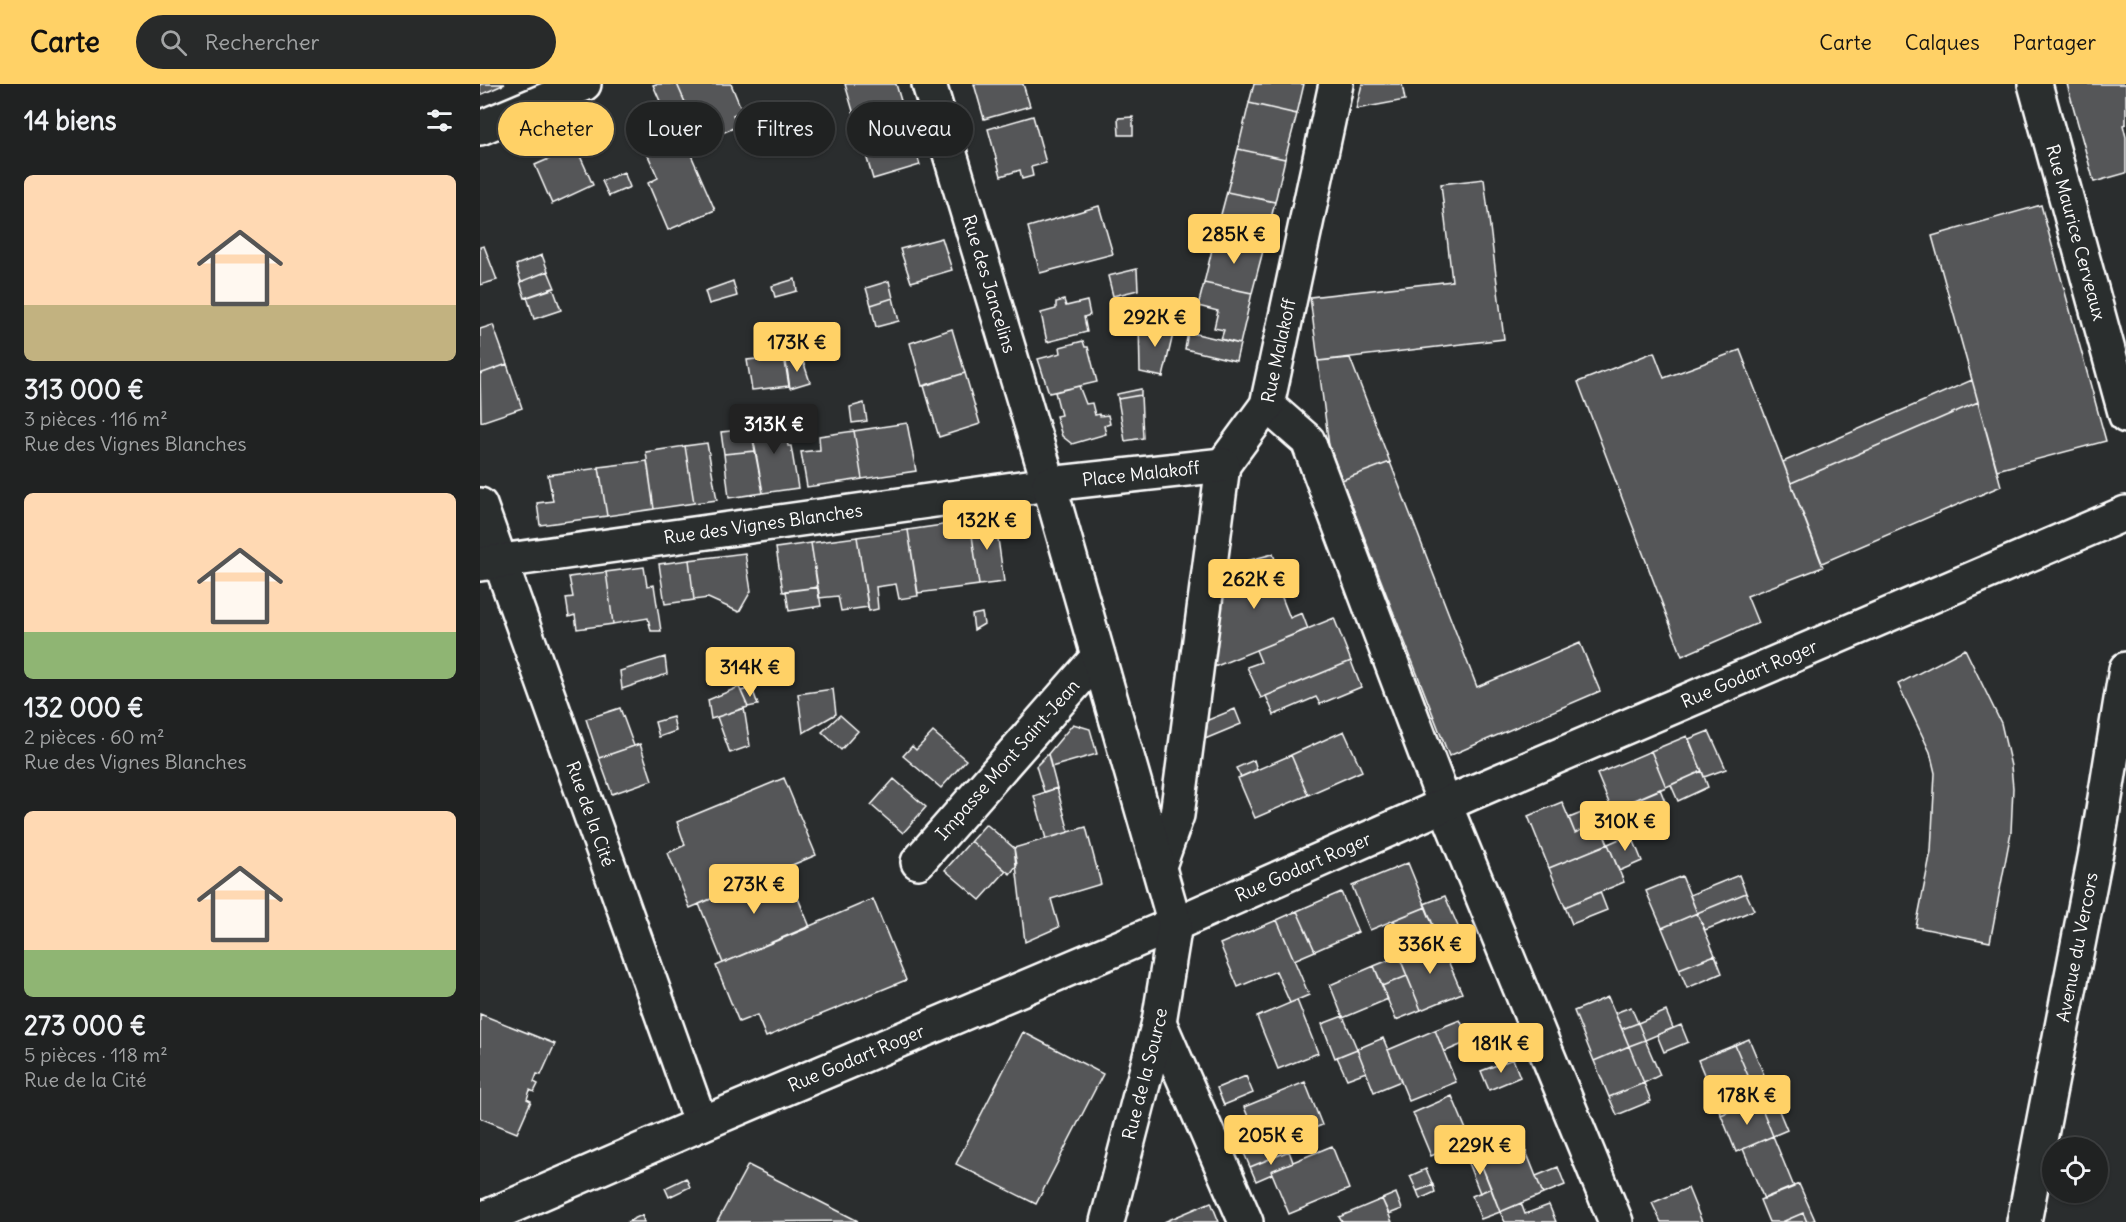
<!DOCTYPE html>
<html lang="fr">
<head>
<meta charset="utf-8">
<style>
  :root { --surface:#202222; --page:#282a2a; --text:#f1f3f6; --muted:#a2a4a5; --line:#3d3f40; --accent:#ffd166 }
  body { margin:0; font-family:Delius,sans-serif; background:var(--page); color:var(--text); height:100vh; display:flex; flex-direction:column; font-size:22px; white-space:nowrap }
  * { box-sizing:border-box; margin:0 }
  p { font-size:20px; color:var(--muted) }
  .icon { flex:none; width:33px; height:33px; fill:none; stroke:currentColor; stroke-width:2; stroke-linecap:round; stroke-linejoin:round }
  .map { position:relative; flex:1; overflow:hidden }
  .details { display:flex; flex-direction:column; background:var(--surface); width:480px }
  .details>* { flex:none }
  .guide { position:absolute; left:18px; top:18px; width:570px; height:54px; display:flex; gap:12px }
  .buttons { position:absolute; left:1562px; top:1053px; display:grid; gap:12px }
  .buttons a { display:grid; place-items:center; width:66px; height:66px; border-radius:50%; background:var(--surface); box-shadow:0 2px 4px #0004,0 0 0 2px var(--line); font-size:30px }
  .price { position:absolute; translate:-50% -51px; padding:0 14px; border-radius:6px; background:var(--accent); color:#111; font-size:20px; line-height:39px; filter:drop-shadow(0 2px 3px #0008) }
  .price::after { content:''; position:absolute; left:50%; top:36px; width:18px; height:14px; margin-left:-9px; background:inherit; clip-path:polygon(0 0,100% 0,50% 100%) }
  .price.current { background:#222; color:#fff }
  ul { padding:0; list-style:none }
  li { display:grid; align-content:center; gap:12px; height:318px; padding:0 24px }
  li span { display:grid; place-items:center; height:186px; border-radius:9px; color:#555 }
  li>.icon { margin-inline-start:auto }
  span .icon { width:108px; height:108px; fill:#fffc; stroke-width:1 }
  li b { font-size:26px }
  h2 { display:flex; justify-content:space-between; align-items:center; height:72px; padding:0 24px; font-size:26px }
  .pill { padding:0 21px; border-radius:27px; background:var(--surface); box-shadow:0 2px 4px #0004,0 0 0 2px var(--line); font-size:21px; line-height:54px }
  .pill.current { background:var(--accent); color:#111 }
  header { display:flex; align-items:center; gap:36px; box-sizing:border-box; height:84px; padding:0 30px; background:var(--accent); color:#111 }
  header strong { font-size:28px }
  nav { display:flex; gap:33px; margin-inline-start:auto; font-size:21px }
  .search { width:420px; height:54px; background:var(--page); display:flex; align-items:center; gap:15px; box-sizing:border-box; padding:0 21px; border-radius:33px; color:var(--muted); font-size:22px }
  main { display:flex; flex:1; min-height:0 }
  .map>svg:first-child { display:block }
  .building { fill:#555758; stroke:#fff; stroke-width:1.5 }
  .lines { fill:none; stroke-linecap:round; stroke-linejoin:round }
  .minor-casing { stroke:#fff; stroke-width:38 }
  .minor { stroke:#2a2d2e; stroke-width:33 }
  .labels { text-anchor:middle; stroke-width:4.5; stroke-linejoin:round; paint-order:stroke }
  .street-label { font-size:18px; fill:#fff; stroke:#2a2d2e }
</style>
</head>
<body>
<header>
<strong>Carte</strong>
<div class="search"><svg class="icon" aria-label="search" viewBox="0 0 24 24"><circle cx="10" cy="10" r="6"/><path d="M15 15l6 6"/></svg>Rechercher</div>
<nav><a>Carte</a><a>Calques</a><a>Partager</a></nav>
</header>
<main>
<section class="details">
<h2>14 biens<svg class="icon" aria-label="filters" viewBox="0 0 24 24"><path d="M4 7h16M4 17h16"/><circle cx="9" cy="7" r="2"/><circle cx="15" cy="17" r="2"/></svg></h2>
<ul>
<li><span style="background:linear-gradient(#ffd9b3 70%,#c2b280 0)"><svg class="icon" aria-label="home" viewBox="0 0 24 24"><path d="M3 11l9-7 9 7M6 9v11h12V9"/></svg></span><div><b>313 000 €</b><p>3 pièces · 116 m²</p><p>Rue des Vignes Blanches</p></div></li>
<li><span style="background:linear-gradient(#ffd9b3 75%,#8fb573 0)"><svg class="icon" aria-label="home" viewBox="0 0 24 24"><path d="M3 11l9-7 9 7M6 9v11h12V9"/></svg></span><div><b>132 000 €</b><p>2 pièces · 60 m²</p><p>Rue des Vignes Blanches</p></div></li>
<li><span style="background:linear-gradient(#ffd9b3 75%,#8fb573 0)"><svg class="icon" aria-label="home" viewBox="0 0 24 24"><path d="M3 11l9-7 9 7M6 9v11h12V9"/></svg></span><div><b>273 000 €</b><p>5 pièces · 118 m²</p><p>Rue de la Cité</p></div></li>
</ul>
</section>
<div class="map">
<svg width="1646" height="1138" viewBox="0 0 1646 1138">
  <rect width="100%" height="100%" fill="#2a2d2e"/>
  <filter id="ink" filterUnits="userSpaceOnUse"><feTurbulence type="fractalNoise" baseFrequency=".0167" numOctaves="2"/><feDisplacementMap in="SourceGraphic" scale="12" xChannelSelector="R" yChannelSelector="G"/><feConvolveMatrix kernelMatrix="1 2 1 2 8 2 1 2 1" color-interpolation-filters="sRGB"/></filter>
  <g filter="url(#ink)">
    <!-- building -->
    <path class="building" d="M0 0H25L0 11Z
      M176 0H197L208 25 187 33 173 1Z
      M197 0H251L262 27 253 31 258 42 242 49 233 33 215 41Z
      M365 0H416L440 81 393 95Z
      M494 0H543L550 22 504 35Z
      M774 0H824L817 30 769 19Z
      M882 0H922L925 16 876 25Z
      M1587 0H1646V40L1643 41 1646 53V89L1614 98Z
      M769 19 817 30 805 75 758 65Z
      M262 27 267 38 258 42 253 31Z
      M553 32 566 79 551 83 553 92 542 95 540 86 521 92 508 45Z
      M653 33V51H639L638 34Z
      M198 41 235 126 188 146 168 99 178 94 162 58Z
      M96 63 113 101 72 120 55 81Z
      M758 65 805 75 795 118 747 108Z
      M144 88 150 103 129 112 122 97Z
      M1004 95 1024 255 838 277 830 213 972 197 961 100Z
      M747 108 795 118 784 163 735 153Z
      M1561 121 1626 357 1517 386 1452 152Z
      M619 122 633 170 560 189 548 143Z
      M735 153 784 163 772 209 724 199Z
      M462 154 472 186 431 198 420 165Z
      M4 162 17 196 0 201V163Z
      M62 171 68 187 41 198 36 181Z
      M657 185 658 206 633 212 628 192Z
      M68 187 75 204 45 214 40 198Z
      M315 195 317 207 295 213 292 202Z
      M253 197 257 212 229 220 225 207Z
      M409 197 413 214 391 221 386 204Z
      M724 199 772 209 760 260 741 255 744 246 734 244 738 227 718 222Z
      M73 204 81 226 54 235 47 213Z
      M413 214 419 237 396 243 391 221Z
      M584 216 586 222 607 217 610 231 604 233 607 248 567 258 561 229 576 225V218Z
      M659 237 701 246 700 251 693 250 683 293 660 288Z
      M13 241 27 280 0 290V245Z
      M472 245 485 289 442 302 430 259Z
      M708 248 760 260 756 277 705 265Z
      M603 257 605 263H608L617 298 569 309 558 275 581 269 580 263Z
      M1260 266 1343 483 1267 512 1278 539 1202 572 1098 298 1174 268 1184 294Z
      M304 272 309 302 272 306 267 276Z
      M322 274 330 298 310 304 306 278Z
      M870 274 910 378 862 396 849 362 838 277Z
      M27 280 42 324 1 338 0 290Z
      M485 289 500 340 459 353 444 302Z
      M1492 296 1498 318 1311 399 1303 378Z
      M599 302 606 320 612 319 615 331 619 330 620 332 628 331 630 340 624 342 626 350 592 360 582 352 576 332 581 331 575 308Z
      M661 305V311L638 315 637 310Z
      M661 311 663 354 645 357 638 315Z
      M1498 318 1521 402 1342 479 1311 399Z
      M384 319 387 337 372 339 370 323Z
      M302 331 308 362H311L318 404 283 409 270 336Z
      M427 339 436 387 382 395 374 347Z
      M271 345 275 367 244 370 241 348Z
      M374 347 382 395 327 403 321 368 340 366 339 352Z
      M227 359 237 416 214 419 205 362Z
      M205 362 214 419 174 425 166 368Z
      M275 367 283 409 249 414 244 370Z
      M167 377 174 425 127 432 119 383Z
      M910 378 997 603 1100 559 1120 607 969 672 862 396Z
      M119 384 127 432 60 441 57 419 73 417 68 391Z
      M515 433 524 498 499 501 490 437Z
      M490 437 499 501 438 509 428 446Z
      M428 446 438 512 419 515 416 500 396 503 398 525 389 527 377 453Z
      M377 453 388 523 361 527 358 512 339 514 331 459Z
      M331 459 338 503 303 508 296 464Z
      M265 469 271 507 259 528 228 514 214 516 209 476Z
      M793 470 807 508 801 511 810 534 822 529 828 545 734 583 747 482Z
      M209 476 214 516 185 520 179 480Z
      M164 483 167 502 174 501 181 547H171L168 534 133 540 126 488Z
      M126 488 133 540 97 545 95 531 89 533 86 514 93 513 89 493Z
      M338 503 341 522 309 527 306 507Z
      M502 529 504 540 494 546 492 531Z
      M854 534 871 577 781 614 767 583 781 578 776 566Z
      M1485 565 1521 639 1531 682 1533 704 1531 748 1510 858 1436 843 1451 767 1455 689 1450 668 1418 600Z
      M185 573 187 590 142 605 140 587Z
      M871 577 881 603 840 620 836 613 794 631 786 612Z
      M259 603 268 623 231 635 228 616Z
      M272 604 278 621 268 623 261 607Z
      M353 605 356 630 323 649 318 610Z
      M140 624 154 662 119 674 106 635Z
      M264 624 270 662 250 669 237 633Z
      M755 625 761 640 725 655 728 636Z
      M360 631 378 647 361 666 342 648Z
      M193 633 196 647 179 653 175 638Z
      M593 640 610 645 617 670 571 683 568 670Z
      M864 647 882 687 828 711 811 671Z
      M1229 647 1246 685 1224 693 1209 655Z
      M453 648 486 676 461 704 423 672 432 662 436 666Z
      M1207 652 1222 687 1186 703 1171 667Z
      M160 660 172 696 132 710 119 674Z
      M1171 667 1186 703 1132 726 1117 690Z
      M568 670 577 704 564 708 556 682Z
      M811 671 828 711 775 734 758 694Z
      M774 676 777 686 761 693 756 684Z
      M1222 687 1228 703 1198 717 1191 701Z
      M304 694 336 771 210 824 188 769 205 761 197 738Z
      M414 695 446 723 423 749 391 721Z
      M577 704 589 748 566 755 554 712Z
      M1180 705 1186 720 1155 734 1148 719Z
      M1082 718 1095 749 1119 738 1128 760 1069 784 1048 732Z
      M1114 724 1119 738 1095 749 1089 734Z
      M506 740 534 764 537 781 530 790 491 757Z
      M606 743 621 800 571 815 579 843 545 858 534 764Z
      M1151 750 1162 777 1139 787 1128 760Z
      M491 757 526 787 500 816 465 786Z
      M1128 760 1144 798 1085 823 1069 784Z
      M928 779 946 823 890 846 872 802Z
      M305 783 330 843 243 879 219 820Z
      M1259 791 1266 809 1217 829 1210 811Z
      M1202 792 1217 829 1182 844 1166 807Z
      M861 808 878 848 835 867 817 827Z
      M1120 808 1127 826 1092 840 1085 823Z
      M1266 809 1274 826 1225 846 1217 829Z
      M965 812 980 847 959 856 944 820Z
      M393 815 426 896 286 953 277 931 259 938 236 882Z
      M946 823 959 856 927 869 914 836Z
      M817 827 835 867 814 876 797 836Z
      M1217 829 1235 871 1199 885 1182 844Z
      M797 836 829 911 810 919 796 887 758 903 740 860Z
      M980 847 988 866 967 874 959 856Z
      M959 856 982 909 941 926 919 872Z
      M1235 871 1242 889 1207 904 1199 885Z
      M919 872 927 892 902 902 894 882Z
      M894 882 908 915 863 934 850 901Z
      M927 892 941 926 916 936 902 902Z
      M1128 913 1149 962 1114 977 1094 927Z
      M817 916 838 969 798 985 777 933Z
      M1151 923 1158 939 1142 945 1135 929Z
      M1186 927 1193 944 1165 956 1158 939Z
      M0 930 75 960 61 991 57 990 54 998 58 1000 54 1008 50 1006 47 1015 51 1017 37 1049 0 1034Z
      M863 932 877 965 855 974 842 940Z
      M980 936 990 957 964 968 955 946Z
      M1158 939 1165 956 1149 962 1142 945Z
      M1201 941 1208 958 1184 968 1177 951Z
      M955 946 976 998 929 1017 908 966Z
      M543 948 623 990 556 1120 476 1080Z
      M903 954 921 997 894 1008 877 965Z
      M1269 955 1292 1010 1278 1015 1255 961Z
      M1165 956 1180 991 1164 999 1149 962Z
      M1255 961 1278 1015 1241 1031 1218 976Z
      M1149 962 1164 999 1129 1013 1114 977Z
      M877 965 886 988 867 995 857 973Z
      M1033 975 1040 993 1009 1006 1001 987Z
      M766 992 773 1009 744 1021 737 1004Z
      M825 998 842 1041 782 1066 764 1023Z
      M1164 999 1171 1017 1137 1031 1129 1013Z
      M1292 1010 1307 1046 1293 1052 1278 1015Z
      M972 1012 990 1055 951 1072 933 1029Z
      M1278 1015 1293 1052 1256 1068 1241 1031Z
      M1293 1052 1314 1103 1284 1115 1263 1065Z
      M804 1056 809 1067 770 1083 764 1069 780 1062 782 1066Z
      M1042 1057 1063 1110 1020 1128 999 1075Z
      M852 1062 869 1105 809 1130 791 1087Z
      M809 1067 813 1078 791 1087 792 1090 776 1097 770 1083Z
      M999 1075 1011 1104 1000 1109 988 1079Z
      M268 1081 378 1137 237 1138Z
      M1078 1083 1085 1101 1063 1110 1056 1092Z
      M946 1085 953 1101 937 1107 930 1092Z
      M206 1094 210 1103 189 1113 185 1104Z
      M1319 1100 1335 1136 1327 1138 1323 1129 1302 1138H1289L1280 1116Z
      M953 1101 955 1108 940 1115 937 1107Z
      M1011 1104 1020 1128 1001 1135 992 1112Z
      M1208 1104 1222 1138H1181L1172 1119Z
      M916 1109 922 1125 909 1130 902 1115Z
      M902 1115 912 1138H862L859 1133Z
      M731 1118 739 1138H684Z
      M1041 1119 1045 1130 1069 1121 1076 1138H1025L1020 1128Z
      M1323 1129 1327 1138H1302Z
      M162 1131 164 1138H147Z"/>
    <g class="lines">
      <!-- minor casing -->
      <g class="minor-casing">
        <g id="minor">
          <path id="s1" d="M1555 0 1646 332"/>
          <path d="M0 44 104 0"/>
          <path d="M787 321 828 357 965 721 1136 1138"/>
          <path id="s2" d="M0 421 221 1040"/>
          <path id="s3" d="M0 480 569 400 449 0"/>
          <path id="s4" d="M438 778 618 573"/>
          <path id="s5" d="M679 782 697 731 743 381 787 321 856 0"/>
          <path d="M679 938 766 1138"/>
          <path id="s6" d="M0 1138 2 1135 221 1040 695 840 989 710 1646 429"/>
          <path id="s7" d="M627 1138 679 938 695 840 569 400 743 381"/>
          <path id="s8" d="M1544 1138 1617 763 1646 585"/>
        </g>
      </g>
      <!-- minor -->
      <use href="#minor" class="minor"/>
    </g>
  </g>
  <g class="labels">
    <!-- street labels -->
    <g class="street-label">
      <text dy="6" stroke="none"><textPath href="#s1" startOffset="154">Rue Maurice Cerveaux</textPath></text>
      <text transform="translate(509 200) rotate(73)" y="6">Rue des Jancelins</text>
      <text dy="6" stroke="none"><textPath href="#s5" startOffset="537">Rue Malakoff</textPath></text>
      <text dy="6" stroke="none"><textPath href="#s7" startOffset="856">Place Malakoff</textPath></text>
      <text dy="6" stroke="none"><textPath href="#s3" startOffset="286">Rue des Vignes Blanches</textPath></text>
      <text dy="6" stroke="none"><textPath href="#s6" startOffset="1383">Rue Godart Roger</textPath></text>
      <text dy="6" stroke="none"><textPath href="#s4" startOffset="136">Impasse Mont Saint-Jean</textPath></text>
      <text dy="6" stroke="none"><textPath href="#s2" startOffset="328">Rue de la Cité</textPath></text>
      <text dy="6" stroke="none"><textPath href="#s6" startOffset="897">Rue Godart Roger</textPath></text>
      <text dy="6" stroke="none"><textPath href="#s8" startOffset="280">Avenue du Vercors</textPath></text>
      <text dy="6" stroke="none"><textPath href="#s6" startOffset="411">Rue Godart Roger</textPath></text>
      <text dy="6" stroke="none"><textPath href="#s7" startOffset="153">Rue de la Source</textPath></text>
    </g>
  </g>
</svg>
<div class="buttons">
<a><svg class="icon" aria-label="locate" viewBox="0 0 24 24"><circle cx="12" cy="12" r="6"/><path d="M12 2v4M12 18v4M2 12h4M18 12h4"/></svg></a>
</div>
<b class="price" style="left:754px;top:181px">285K €</b>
<b class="price" style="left:675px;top:264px">292K €</b>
<b class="price" style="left:317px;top:289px">173K €</b>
<b class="price current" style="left:294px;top:371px">313K €</b>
<b class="price" style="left:507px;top:467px">132K €</b>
<b class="price" style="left:774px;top:526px">262K €</b>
<b class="price" style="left:270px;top:614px">314K €</b>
<b class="price" style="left:1145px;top:768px">310K €</b>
<b class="price" style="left:274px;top:831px">273K €</b>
<b class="price" style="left:950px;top:891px">336K €</b>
<b class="price" style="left:1021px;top:990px">181K €</b>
<b class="price" style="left:1267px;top:1042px">178K €</b>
<b class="price" style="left:791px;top:1082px">205K €</b>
<b class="price" style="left:1000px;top:1092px">229K €</b>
<div class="guide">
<a class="pill current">Acheter</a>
<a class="pill">Louer</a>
<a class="pill">Filtres</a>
<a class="pill">Nouveau</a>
</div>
</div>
</main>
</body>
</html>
